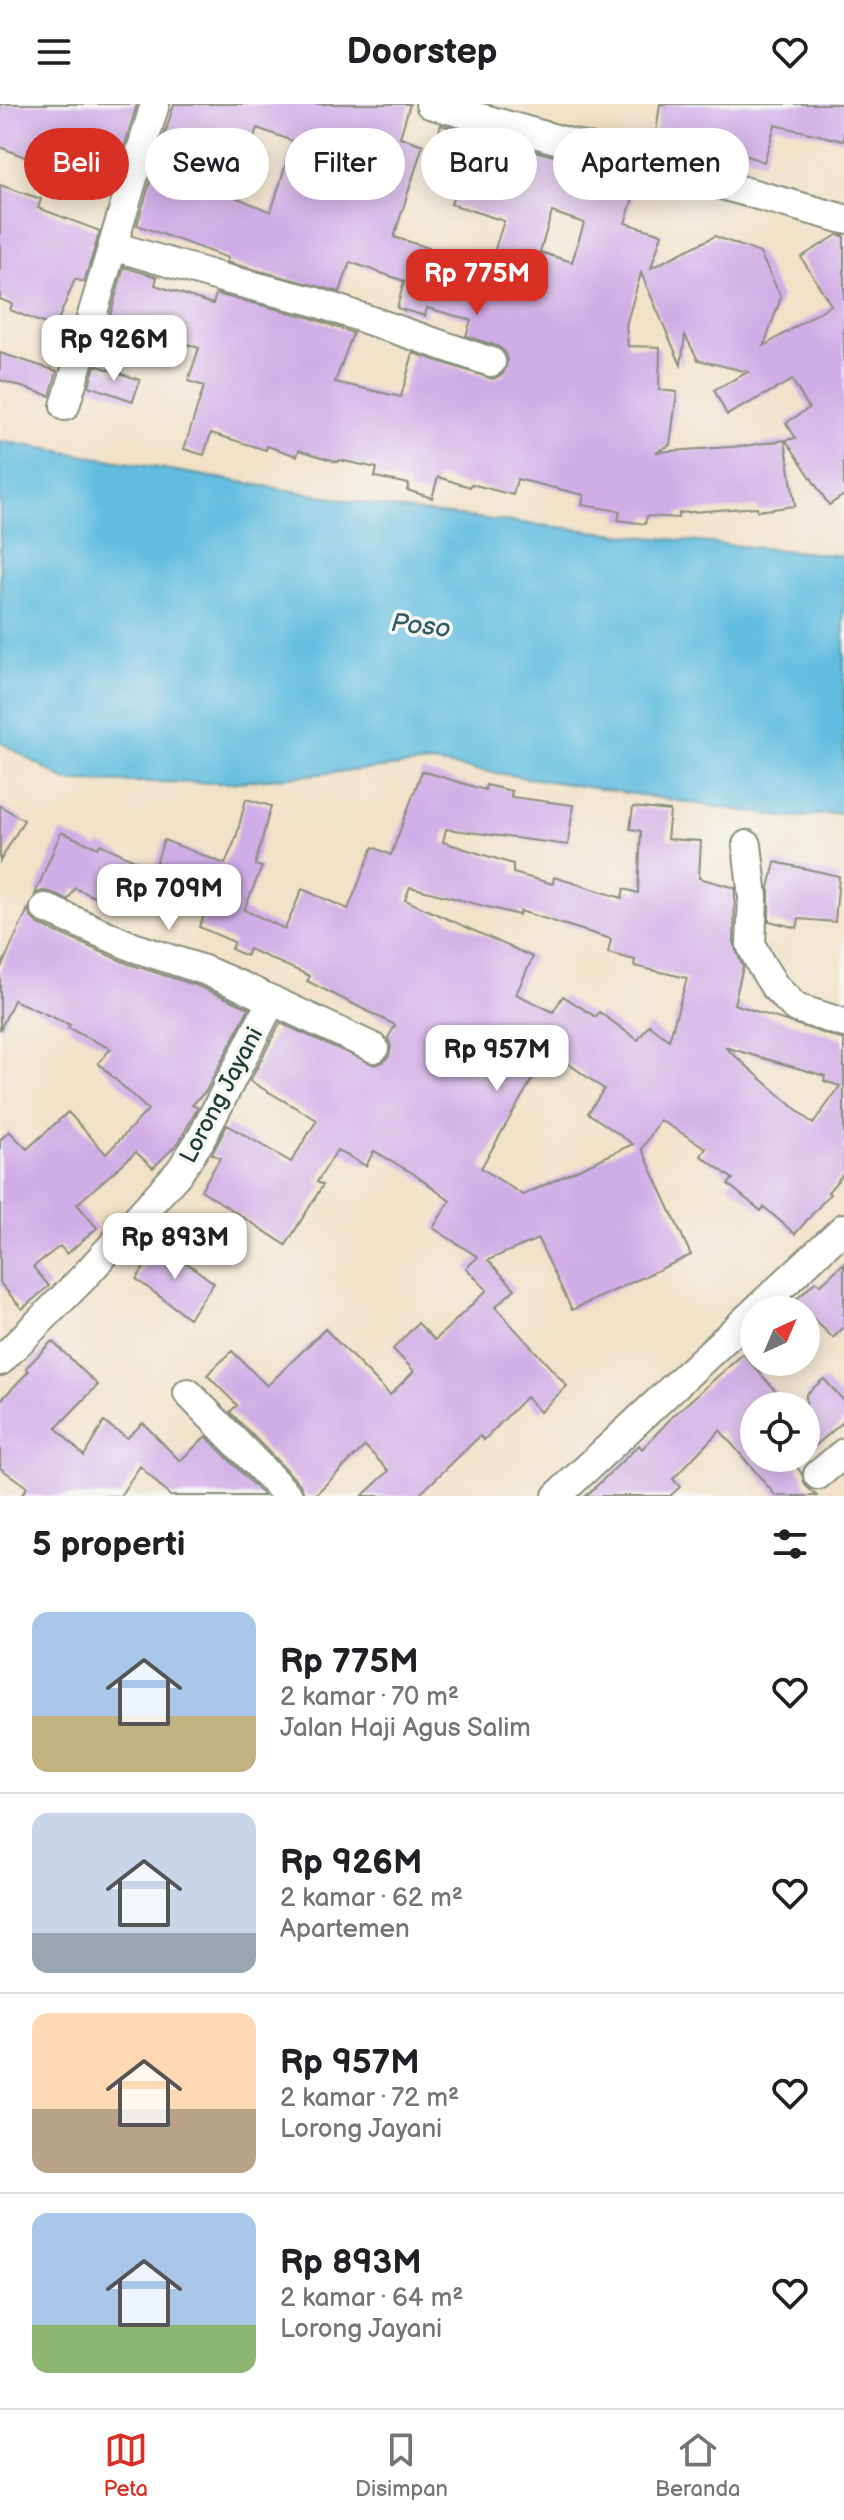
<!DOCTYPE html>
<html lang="id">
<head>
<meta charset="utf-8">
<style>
  :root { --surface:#fff; --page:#f2f2f2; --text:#202124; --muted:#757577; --line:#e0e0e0; --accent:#d93025 }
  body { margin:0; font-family:"Balsamiq Sans",sans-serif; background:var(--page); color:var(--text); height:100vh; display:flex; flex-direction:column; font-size:30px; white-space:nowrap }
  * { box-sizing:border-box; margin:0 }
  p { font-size:26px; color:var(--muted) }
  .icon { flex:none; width:44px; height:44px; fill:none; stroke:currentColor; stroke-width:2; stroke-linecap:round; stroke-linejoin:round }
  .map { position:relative; height:1392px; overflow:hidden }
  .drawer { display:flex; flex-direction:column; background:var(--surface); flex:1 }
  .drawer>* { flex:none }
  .banner { position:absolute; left:24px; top:24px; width:796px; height:72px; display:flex; gap:16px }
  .needle { width:52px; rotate:44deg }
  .controls { position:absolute; left:740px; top:1192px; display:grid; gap:16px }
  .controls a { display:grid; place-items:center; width:80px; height:80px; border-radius:50%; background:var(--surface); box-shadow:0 4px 20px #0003; font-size:40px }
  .price { position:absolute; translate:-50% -68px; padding:0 18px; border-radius:16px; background:#fff; color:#222; font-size:26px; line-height:52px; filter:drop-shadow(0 2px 4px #0008) }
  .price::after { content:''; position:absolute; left:50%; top:48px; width:24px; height:18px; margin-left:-12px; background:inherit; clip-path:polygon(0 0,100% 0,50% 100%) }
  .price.selected { background:var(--accent); color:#fff }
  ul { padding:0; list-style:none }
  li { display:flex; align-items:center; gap:24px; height:200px; padding:0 32px }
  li+li { border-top:2px solid var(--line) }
  li span { display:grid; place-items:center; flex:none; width:224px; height:160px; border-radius:16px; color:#555 }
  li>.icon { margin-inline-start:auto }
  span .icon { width:96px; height:96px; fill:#fffc; stroke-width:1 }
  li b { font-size:34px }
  h2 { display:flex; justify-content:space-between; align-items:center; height:96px; padding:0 32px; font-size:34px }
  .pill { padding:0 28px; border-radius:36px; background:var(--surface); box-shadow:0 4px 20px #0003; font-size:28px; line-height:72px }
  .pill.selected { background:var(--accent); color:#fff }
  header { display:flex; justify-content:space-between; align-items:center; height:104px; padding:0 32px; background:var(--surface); font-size:36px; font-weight:800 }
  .dock { display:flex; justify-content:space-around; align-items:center; height:112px; border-top:2px solid var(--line); background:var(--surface); font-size:22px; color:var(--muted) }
  .dock a { display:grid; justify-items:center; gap:4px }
  .dock .selected { color:var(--accent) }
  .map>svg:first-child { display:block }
  .water { fill:#62bde0; stroke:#407d8a; stroke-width:2 }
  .building { fill:#d1ade7; fill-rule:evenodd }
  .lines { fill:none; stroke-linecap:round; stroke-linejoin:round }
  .minor-casing { stroke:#888f7d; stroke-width:32 }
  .minor { stroke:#fff; stroke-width:28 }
  .labels { text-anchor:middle; stroke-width:7; stroke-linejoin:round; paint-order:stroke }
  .street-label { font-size:24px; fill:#1f3d34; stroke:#f6f6f2 }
  .water-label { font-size:26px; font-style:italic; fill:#305d5f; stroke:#f6f6f2 }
</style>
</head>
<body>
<header><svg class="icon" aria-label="menu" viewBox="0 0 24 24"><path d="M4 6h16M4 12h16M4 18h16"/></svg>Doorstep<svg class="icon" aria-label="heart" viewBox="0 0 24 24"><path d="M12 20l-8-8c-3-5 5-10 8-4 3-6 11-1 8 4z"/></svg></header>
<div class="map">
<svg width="844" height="1392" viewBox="0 0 844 1392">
  <rect width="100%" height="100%" fill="#f6f6f2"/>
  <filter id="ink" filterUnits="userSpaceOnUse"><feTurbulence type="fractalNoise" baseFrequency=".0125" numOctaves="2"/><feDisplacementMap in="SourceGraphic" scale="16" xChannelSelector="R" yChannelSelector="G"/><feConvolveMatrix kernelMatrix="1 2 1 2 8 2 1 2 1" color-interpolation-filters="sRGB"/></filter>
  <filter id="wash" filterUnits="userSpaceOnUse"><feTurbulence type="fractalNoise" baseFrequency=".006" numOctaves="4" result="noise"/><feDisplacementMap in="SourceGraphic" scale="32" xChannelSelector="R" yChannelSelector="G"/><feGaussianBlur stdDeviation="1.8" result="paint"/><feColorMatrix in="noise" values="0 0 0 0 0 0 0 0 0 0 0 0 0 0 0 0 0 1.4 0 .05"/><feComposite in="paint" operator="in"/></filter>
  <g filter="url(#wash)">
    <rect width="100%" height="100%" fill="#f1e1c6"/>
    <!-- water -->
    <path class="water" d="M0 337 405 406 627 431 844 452V708L789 714 431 659 228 679 67 677 0 638Z"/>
    <g id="blocks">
      <!-- building -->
      <path class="building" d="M0 0H137L112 84 47 62 0 43Z
        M174 0H410L400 33 423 41 394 133 489 163 504 117 451 100 462 65 430 55 441 21 568 56 600 69 601 65 639 76 625 119 662 130 651 164 715 132 760 149 781 193 764 242 831 201 801 153 837 131 844 132V391L829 401 786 336 796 334 786 319 809 304 792 276 727 311 714 286 748 268 698 256 685 231 681 261 641 169 626 221 628 242 660 243 659 286 677 288 670 341 656 348 744 342 785 336 795 402 757 407V403L679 409 678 414 647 412 645 420 618 416 620 407 582 401 584 391 517 375 513 391 471 380 470 383 438 373 432 394 407 386 409 380 375 373 377 364 339 356 338 358 299 346 297 352 267 342 266 346 211 329 204 351 184 345 204 282 188 277 199 244 141 225 139 229 108 219 124 163 157 173 155 181 213 200 216 190 308 213 353 229 335 278 401 293 413 249 493 275 503 270 508 256 504 247 497 242 466 232 471 216 427 204 425 212 397 204 404 177 350 158 340 188 226 158 228 154 137 121ZM257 24 293 37 271 108 235 93ZM552 108 584 119 572 158 540 148Z
        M660 0H844V37L775 21 764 58 733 47 730 42 725 45 684 37 685 32 656 28Z
        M0 81 41 95 38 104 100 127 84 178 75 175 55 224 10 206 12 200 0 195Z
        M0 249 57 267 50 292 0 276Z
        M95 261 140 276 133 297 89 282Z
        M422 667 485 686 486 681 512 687 511 693 573 701 568 741 446 725 443 738 513 760V769L553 780 554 773 622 794 624 785 638 789 641 727 630 725 633 703 670 707 667 735 701 737 699 774 735 784 734 841 743 863 734 900 844 936V1069L828 1088 830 1090 795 1130 764 1103 761 1107 728 1080 733 1075 701 1052 706 1044 660 1016 642 1045 691 1151 572 1206 538 1135 488 1156 515 1185 495 1203 567 1282 540 1308 526 1293 484 1336 480 1332 418 1392H362L389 1367 365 1342 314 1392H305L300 1380 230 1308 237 1301 207 1271 232 1247 267 1282 325 1225 390 1291 414 1267 393 1245 418 1219 435 1236 487 1186 466 1164 478 1153 433 1124 450 1097 414 1070 374 1047 366 1062 337 1046 317 1078 323 1081 286 1141 201 1086 220 1054 212 1050 227 1021 291 1058 317 1016 250 977 280 919 375 961 383 958 389 952 391 943 388 934 395 921 307 877 310 872 249 845 246 852 231 845 234 838 199 823 212 792 159 771 144 805 127 797 124 804 119 802 118 804 75 784 68 796 51 788 42 787 35 790 61 728 98 744 100 740 154 765 164 736 225 760 236 734 246 695 271 702 255 761 262 763 244 806 285 825 302 785 348 805 373 743 391 751ZM410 783 519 811 520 807 611 835 608 849 635 856 634 862 687 874 669 936 649 921 638 936 599 908 596 913 563 892 553 908 516 890 533 853 405 796ZM725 943 825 972 824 977 840 982 813 1020ZM549 946 604 985 588 1009 633 1040 523 1091 481 1064Z
        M0 702 24 716 0 757Z
        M775 758 839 772 835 818 799 815 797 824 769 817V784Z
        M28 805 31 813 38 820 126 859 198 882 249 904 206 987 192 1001 198 1004 179 1038 153 1064 136 1048 77 1100 97 1124 67 1150 60 1142 33 1163 49 1182 22 1205 0 1179V1036L9 1027 27 1045 68 1008 106 1050 148 1006 98 959 111 945 68 924 70 921 14 896 0 926V866Z
        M161 1140 214 1179 189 1214 136 1175Z
        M844 1159V1223L833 1234 795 1197 816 1177 820 1181Z
        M52 1237 98 1281 56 1324 84 1352 104 1318 127 1334 143 1319 180 1357 206 1332 264 1392H170L140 1362 120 1392H21L27 1383 0 1364V1297L29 1267 26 1264Z
        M743 1250 789 1302H754V1354H790L802 1370 805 1381 817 1392H776L720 1326 673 1375 680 1383 670 1392H586L639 1341 642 1345 673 1312Z
        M824 1275 844 1297V1317L806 1350V1290Z"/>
    </g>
  </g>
  <g filter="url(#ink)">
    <use href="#blocks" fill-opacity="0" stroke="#888f7d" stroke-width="2"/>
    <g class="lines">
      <!-- minor casing -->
      <g class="minor-casing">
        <path id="minor" d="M430 0 844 115
          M113 142 229 176 313 197 491 258
          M65 302 155 0
          M747 741 753 793 751 841 760 859 775 883 796 904 844 919
          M45 804 133 843 204 866 239 881 374 944
          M756 1206 844 1124
          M0 1257 82 1175 180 1067 201 1035 272 896
          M188 1289 288 1392
          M818 1371 844 1349
          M557 1392 754 1208"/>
      </g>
      <!-- minor -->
      <use href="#minor" class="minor"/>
    </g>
  </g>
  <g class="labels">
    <!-- street labels -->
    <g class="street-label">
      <text transform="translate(221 991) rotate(-62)" y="8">Lorong Jayani</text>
    </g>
    <!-- water labels -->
    <g class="water-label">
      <text transform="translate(421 521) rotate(6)" y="9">Poso</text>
    </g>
  </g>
</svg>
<div class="controls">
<a><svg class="needle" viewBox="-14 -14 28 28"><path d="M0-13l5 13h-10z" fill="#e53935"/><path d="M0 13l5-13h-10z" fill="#757577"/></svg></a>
<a><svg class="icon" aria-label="locate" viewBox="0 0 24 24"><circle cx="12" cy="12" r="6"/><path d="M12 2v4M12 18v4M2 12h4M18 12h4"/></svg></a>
</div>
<b class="price selected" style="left:477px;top:213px">Rp 775M</b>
<b class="price" style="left:114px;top:279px">Rp 926M</b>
<b class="price" style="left:169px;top:828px">Rp 709M</b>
<b class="price" style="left:497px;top:989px">Rp 957M</b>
<b class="price" style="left:175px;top:1177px">Rp 893M</b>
<div class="banner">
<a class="pill selected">Beli</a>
<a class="pill">Sewa</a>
<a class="pill">Filter</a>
<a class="pill">Baru</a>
<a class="pill">Apartemen</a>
</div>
</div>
<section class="drawer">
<h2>5 properti<svg class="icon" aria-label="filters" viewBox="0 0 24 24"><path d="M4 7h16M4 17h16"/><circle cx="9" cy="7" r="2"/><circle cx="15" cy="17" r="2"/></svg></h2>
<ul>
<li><span style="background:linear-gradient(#a9c7e8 65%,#c2b280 0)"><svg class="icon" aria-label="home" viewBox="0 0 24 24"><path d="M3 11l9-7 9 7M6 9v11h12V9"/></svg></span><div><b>Rp 775M</b><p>2 kamar · 70 m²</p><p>Jalan Haji Agus Salim</p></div><svg class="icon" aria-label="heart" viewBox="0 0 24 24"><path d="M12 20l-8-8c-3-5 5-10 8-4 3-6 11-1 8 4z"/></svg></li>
<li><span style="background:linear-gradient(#c9d6e8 75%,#9aa5b1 0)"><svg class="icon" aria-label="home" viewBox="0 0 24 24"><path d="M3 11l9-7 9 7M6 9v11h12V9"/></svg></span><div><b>Rp 926M</b><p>2 kamar · 62 m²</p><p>Apartemen</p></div><svg class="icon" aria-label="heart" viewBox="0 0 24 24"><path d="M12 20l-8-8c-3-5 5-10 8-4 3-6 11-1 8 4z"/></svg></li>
<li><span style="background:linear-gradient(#ffd9b3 60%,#b9a48a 0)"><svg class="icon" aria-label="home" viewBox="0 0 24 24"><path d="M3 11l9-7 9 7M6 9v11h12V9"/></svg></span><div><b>Rp 957M</b><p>2 kamar · 72 m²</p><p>Lorong Jayani</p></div><svg class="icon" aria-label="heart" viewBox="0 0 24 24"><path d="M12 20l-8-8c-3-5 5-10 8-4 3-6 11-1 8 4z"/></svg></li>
<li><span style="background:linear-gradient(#a9c7e8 70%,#8fb573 0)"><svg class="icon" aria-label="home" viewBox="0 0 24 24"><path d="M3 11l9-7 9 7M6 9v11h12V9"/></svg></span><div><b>Rp 893M</b><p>2 kamar · 64 m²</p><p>Lorong Jayani</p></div><svg class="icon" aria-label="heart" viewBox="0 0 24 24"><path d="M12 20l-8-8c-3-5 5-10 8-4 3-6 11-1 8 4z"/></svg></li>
</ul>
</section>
<nav class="dock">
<a class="selected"><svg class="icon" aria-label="map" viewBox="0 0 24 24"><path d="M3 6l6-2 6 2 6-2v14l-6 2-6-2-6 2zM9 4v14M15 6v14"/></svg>Peta</a>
<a><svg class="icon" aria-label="saved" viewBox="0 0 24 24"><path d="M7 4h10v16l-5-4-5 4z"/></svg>Disimpan</a>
<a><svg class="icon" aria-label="home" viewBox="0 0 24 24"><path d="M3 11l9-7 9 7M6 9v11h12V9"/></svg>Beranda</a>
</nav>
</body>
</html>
